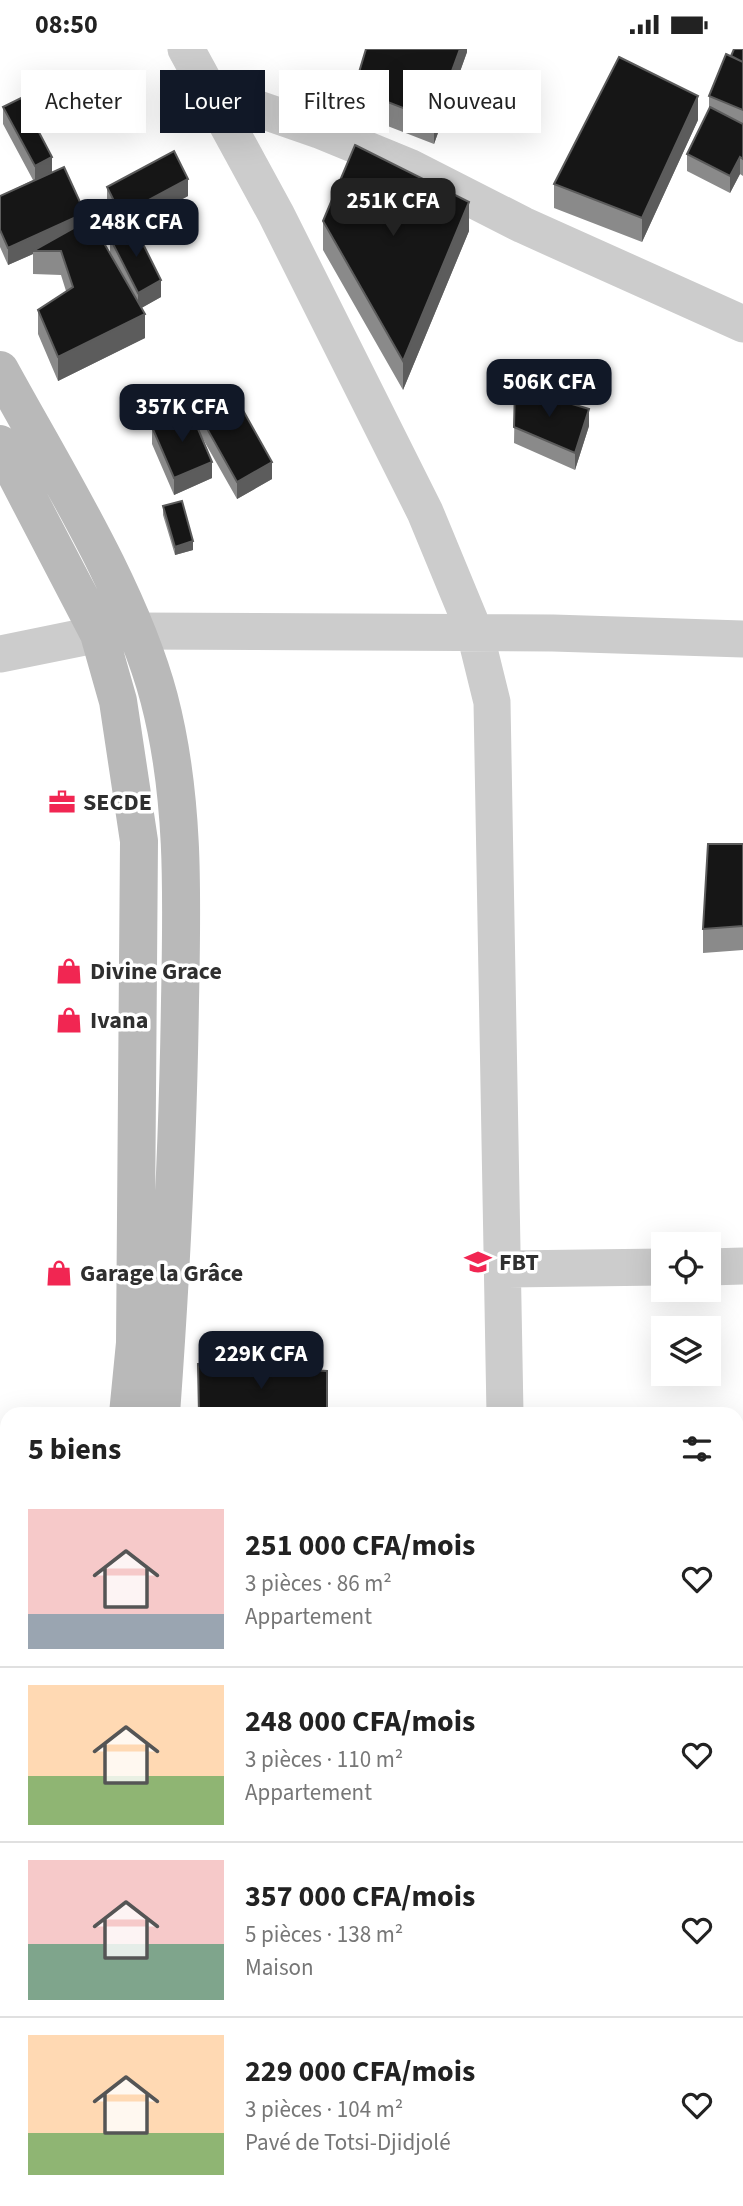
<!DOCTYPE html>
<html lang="fr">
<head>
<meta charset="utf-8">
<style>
  :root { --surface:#fff; --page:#f6f6f6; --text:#222; --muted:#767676; --line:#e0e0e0; --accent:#111827 }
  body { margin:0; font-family:"Source Sans 3",sans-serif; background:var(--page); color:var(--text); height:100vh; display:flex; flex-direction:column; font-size:26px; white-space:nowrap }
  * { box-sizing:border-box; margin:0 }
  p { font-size:23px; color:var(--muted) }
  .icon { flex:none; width:38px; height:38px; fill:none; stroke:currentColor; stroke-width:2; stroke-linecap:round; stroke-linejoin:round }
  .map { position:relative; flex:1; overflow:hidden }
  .sheet { position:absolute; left:0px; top:1358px; width:744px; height:800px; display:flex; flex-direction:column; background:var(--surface); border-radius:21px 21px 0 0; box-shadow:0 7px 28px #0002 }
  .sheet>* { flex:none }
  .top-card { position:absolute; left:21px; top:21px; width:702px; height:63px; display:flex; gap:14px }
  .controls { position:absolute; left:651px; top:1183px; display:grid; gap:14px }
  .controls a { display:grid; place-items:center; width:70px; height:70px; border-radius:0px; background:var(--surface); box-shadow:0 7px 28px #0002; font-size:35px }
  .price { position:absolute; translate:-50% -60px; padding:0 16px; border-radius:14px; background:var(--accent); color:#fff; font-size:23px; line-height:46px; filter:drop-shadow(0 2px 4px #0008) }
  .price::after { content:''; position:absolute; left:50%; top:42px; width:21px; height:16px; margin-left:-10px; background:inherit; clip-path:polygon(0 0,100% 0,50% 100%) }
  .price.active { background:#222; color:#fff }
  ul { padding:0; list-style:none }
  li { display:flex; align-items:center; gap:21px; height:175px; padding:0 28px }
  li+li { border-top:2px solid var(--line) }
  li span { display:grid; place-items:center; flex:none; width:196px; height:140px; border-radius:0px; color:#555 }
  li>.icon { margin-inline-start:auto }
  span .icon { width:84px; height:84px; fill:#fffc; stroke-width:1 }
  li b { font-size:30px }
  h2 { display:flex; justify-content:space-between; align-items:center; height:84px; padding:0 28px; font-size:30px }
  .chip { padding:0 24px; border-radius:0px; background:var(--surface); box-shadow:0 7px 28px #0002; font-size:24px; line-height:63px }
  .chip.active { background:var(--accent); color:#fff }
  .status { display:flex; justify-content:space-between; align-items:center; height:49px; padding:0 35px; background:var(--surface); direction:ltr }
  .status svg { height:19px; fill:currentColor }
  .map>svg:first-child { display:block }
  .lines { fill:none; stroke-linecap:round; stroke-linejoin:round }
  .street { stroke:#ccc; stroke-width:37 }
  .secondary { stroke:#b9b9b9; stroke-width:38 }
  .wall { fill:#8a8a8a }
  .shaded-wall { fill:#5c5c5c }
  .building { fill:#161616; stroke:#5c5c5c; stroke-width:2 }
  .labels { text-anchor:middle; stroke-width:7; stroke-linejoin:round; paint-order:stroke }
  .poi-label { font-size:24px; font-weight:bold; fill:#2f2f2f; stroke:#fff; text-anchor:start }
</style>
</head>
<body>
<div class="status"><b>08:50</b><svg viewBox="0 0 49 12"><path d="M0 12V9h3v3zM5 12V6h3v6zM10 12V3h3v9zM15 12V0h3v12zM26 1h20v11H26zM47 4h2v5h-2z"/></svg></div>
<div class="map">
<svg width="743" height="2157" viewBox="0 0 743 2157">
  <rect width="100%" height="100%" fill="#fff"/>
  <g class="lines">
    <!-- street -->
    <path class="street" d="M186 0 276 165 425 463 475 584 492 653 505 1365
      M209 43 319 81 409 118 523 176 743 275
      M136 582 553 584 743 590
      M0 605 99 585
      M709 1218 743 1217
      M503 1220 663 1218
      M737 1885H743
      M0 2037 7 2041
      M498 2151V2157"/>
    <!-- secondary -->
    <path class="secondary" d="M0 321C54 420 130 540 159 649 185 748 182 850 180 952 178 1090 171 1227 161 1365
      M0 395 99 585 118 652 139 792 135 1294 128 1365
      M0 1463 7 1462
      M737 1518H743
      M129 2151V2157
      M160 2151V2157"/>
  </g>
  <!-- wall -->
  <path class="wall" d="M467 0V3L434 95 354 64V40Z
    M743 0V127L740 125 730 144 687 122V105L709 61V47Z
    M3 58 52 123 85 173 110 205V189L161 248 141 259 145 289 58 332 38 285V261L66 242 61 226 33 225V205L8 216 0 198V147L33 131 3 75Z
    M698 71 642 193 554 159V135Z
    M107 138 188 147 121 183 107 155Z
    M323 172 469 182 403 341 323 201Z
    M515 338 589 377 575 421 514 394Z
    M196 360 272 430 237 450 199 383 212 429 174 446 152 395V378L196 375Z
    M163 457 193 501 175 506 163 466Z
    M743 795V901L703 904V880Z
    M737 1560H743V1629H737Z
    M737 1641H743V1708H737Z
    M0 1885 7 1887V1935L0 1933Z"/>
  <!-- shaded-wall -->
  <path class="shaded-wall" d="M460 0H467V3L434 95V71Z
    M698 47V71L642 193V169Z
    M52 108V125L35 134V117Z
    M740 108V125L730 144V127Z
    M188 130V147L121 183V166Z
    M469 153V182L403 341V312Z
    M85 164V181L33 202V205L8 216V199Z
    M161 231V248L138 261V244Z
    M145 265V289L58 332V308Z
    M589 360V377L575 421V404Z
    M212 413V429L174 446V429Z
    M272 413V430L237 450V433Z
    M193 492V501L175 506V498Z"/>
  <!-- building -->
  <path class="building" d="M366 0H460L434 71 354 40Z
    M734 0H743V13L731 7Z
    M726 5 743 13V61L709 47Z
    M619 8 698 47 642 169 554 135Z
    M21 49 52 108 35 117 3 58Z
    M710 58 743 75V110L740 108 730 127 687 105Z
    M355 96 469 153 403 312 323 172Z
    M174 102 188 130 121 166 107 138Z
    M64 118 85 164 8 199 0 181V147Z
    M90 170 145 265 58 308 38 261 73 238 61 202H33Z
    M134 177 161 231 138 244 110 189Z
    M515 338 589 360 575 404 514 378Z
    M231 340 272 413 237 433 196 360Z
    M190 361 212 413 174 429 152 378Z
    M182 452 193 492 175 498 163 457Z
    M708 795H743V877L703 880Z
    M198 1315 327 1322V1365H199Z
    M737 1560H743V1612H737Z
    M737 1641H743V1691H737Z
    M0 1885 7 1887V1918L0 1916Z
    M325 2151H461V2157H325Z"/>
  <!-- icons -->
  <defs>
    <g id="office-bare" transform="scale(2.1)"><path d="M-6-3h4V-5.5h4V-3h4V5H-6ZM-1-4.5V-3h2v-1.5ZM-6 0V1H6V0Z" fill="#f12652" stroke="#fff" stroke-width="2.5" paint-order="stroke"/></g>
    <g id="shop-bare" transform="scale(2.1)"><path d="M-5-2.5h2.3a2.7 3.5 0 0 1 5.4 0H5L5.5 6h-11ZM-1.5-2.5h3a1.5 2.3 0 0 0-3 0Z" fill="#f12652" stroke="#fff" stroke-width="2.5" paint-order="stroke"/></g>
    <g id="university-bare" transform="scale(2.1)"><path d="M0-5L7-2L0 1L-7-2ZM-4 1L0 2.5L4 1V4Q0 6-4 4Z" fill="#f12652" stroke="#fff" stroke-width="2.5" paint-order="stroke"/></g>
  </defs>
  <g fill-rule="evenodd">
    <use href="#office-bare" x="62" y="753"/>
    <use href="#shop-bare" x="69" y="922"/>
    <use href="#shop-bare" x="69" y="971"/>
    <use href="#university-bare" x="478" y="1213"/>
    <use href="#shop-bare" x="59" y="1224"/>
  </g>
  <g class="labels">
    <!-- poi labels -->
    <g class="poi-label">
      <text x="83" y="761">SECDE</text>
      <text x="90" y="930">Divine Grace</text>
      <text x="90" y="979">Ivana</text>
      <text x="499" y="1221">FBT</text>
      <text x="80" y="1232">Garage la Grâce</text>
    </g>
  </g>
</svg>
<div class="controls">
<a><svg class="icon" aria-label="locate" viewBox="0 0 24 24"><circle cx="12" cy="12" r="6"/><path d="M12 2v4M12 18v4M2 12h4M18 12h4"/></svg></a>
<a><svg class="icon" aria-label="layers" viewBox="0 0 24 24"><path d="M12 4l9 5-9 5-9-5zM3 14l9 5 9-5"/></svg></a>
</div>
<b class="price active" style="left:393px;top:189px">251K CFA</b>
<b class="price" style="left:136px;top:210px">248K CFA</b>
<b class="price" style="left:549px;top:370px">506K CFA</b>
<b class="price" style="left:182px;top:395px">357K CFA</b>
<b class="price" style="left:261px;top:1342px">229K CFA</b>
<div class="top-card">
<a class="chip">Acheter</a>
<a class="chip active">Louer</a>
<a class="chip">Filtres</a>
<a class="chip">Nouveau</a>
</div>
<section class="sheet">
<h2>5 biens<svg class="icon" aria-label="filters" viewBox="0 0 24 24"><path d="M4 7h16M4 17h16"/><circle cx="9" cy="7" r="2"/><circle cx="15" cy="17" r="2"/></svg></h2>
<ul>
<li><span style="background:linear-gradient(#f6c9c9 75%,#9aa5b1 0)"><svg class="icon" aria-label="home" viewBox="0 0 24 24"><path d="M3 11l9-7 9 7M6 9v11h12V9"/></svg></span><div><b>251 000 CFA/mois</b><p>3 pièces · 86 m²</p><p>Appartement</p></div><svg class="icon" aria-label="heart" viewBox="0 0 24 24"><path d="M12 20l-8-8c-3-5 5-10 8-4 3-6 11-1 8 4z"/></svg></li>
<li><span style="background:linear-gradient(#ffd9b3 65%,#8fb573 0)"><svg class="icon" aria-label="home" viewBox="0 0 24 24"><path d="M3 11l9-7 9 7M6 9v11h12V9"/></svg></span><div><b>248 000 CFA/mois</b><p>3 pièces · 110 m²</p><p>Appartement</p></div><svg class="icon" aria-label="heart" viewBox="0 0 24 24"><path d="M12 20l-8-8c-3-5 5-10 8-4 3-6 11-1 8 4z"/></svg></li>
<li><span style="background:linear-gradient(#f6c9c9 60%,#7fa58c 0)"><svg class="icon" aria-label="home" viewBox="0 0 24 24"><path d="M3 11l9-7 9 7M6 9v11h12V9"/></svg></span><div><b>357 000 CFA/mois</b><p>5 pièces · 138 m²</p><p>Maison</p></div><svg class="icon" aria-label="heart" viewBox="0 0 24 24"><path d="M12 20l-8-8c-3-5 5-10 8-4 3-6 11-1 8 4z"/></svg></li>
<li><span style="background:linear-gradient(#ffd9b3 70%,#8fb573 0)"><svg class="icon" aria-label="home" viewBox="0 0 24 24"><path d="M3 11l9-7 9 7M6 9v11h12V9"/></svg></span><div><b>229 000 CFA/mois</b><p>3 pièces · 104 m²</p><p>Pavé de Totsi-Djidjolé</p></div><svg class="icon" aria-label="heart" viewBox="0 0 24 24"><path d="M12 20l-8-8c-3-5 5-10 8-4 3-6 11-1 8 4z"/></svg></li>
</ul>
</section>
</div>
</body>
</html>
